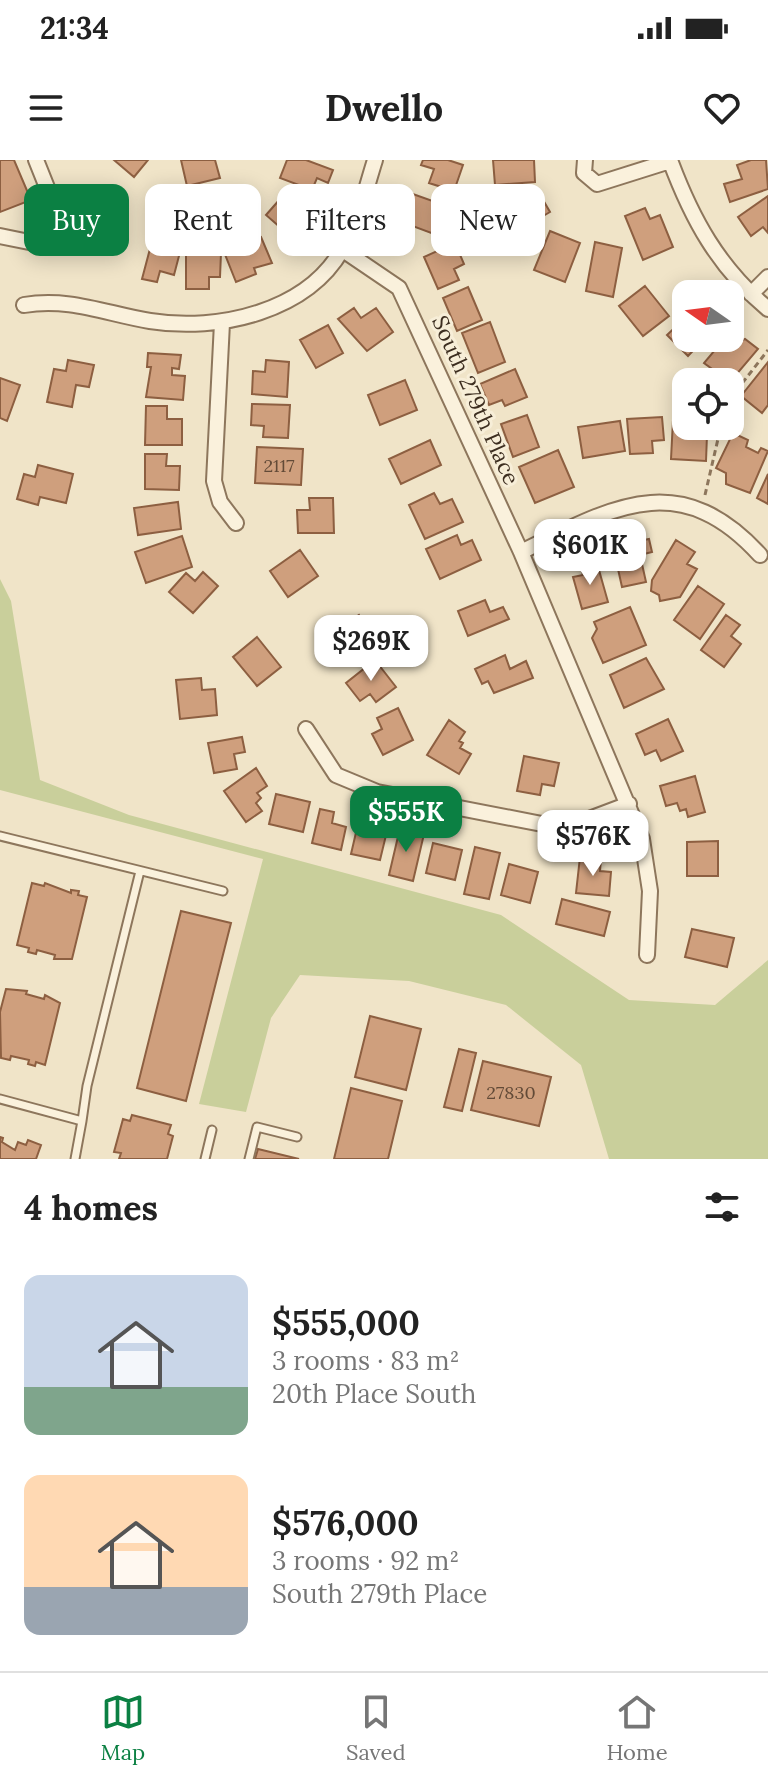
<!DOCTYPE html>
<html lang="en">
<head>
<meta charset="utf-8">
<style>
  :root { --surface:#fff; --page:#f6f6f6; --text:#222; --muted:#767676; --line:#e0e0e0; --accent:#0b8043 }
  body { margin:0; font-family:Lora,serif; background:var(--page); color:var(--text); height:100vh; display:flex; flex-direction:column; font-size:30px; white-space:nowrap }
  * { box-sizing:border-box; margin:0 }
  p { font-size:26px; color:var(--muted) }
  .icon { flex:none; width:44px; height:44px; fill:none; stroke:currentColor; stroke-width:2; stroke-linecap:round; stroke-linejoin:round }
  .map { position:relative; height:999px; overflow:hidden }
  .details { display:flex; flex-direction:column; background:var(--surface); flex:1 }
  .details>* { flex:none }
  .top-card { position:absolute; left:24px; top:24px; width:720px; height:72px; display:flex; gap:16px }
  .needle { width:52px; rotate:284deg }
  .controls { position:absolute; left:672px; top:120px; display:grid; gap:16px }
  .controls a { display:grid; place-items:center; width:72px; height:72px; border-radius:16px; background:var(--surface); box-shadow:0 4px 20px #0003; font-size:40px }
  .price { position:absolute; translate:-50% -68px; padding:0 18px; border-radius:16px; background:#fff; color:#222; font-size:26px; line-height:52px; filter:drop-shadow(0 2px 4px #0008) }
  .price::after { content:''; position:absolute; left:50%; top:48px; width:24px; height:18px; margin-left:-12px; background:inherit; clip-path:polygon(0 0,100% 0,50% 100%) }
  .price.active { background:var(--accent); color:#fff }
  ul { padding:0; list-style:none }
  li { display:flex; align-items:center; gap:24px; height:200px; padding:0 24px }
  li span { display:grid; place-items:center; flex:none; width:224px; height:160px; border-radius:16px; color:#555 }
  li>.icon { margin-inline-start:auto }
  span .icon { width:96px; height:96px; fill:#fffc; stroke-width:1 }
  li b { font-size:34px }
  h2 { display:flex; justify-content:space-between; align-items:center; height:96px; padding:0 24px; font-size:34px }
  .chip { padding:0 28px; border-radius:16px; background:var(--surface); box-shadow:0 4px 20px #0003; font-size:28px; line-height:72px }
  .chip.active { background:var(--accent); color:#fff }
  .status { display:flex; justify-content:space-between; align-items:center; height:56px; padding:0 40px; background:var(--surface); direction:ltr }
  .status svg { height:22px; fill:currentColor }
  header { display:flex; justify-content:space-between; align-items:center; height:104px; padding:0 24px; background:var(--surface); font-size:36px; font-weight:800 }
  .tabs { display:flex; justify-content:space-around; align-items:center; height:112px; border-top:2px solid var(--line); background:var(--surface); font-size:22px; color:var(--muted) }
  .tabs a { display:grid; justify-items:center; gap:4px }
  .tabs .active { color:var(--accent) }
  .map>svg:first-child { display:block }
  .green { fill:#c9cf9b }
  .building { fill:#cf9f7d; stroke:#8d5f41; stroke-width:2 }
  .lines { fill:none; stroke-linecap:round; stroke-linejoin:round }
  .lane-casing { stroke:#8d765c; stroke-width:11 }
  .street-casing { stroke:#8d765c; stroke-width:18 }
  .path { stroke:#8d765c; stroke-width:3; stroke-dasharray:6 4; stroke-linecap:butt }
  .lane { stroke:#faf1dc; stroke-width:7 }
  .street { stroke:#faf1dc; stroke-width:14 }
  .labels { text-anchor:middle; stroke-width:6; stroke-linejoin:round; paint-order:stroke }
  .number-label { font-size:18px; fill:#624a37 }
  .street-label { font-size:22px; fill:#3d2e20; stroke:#f7eed8 }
</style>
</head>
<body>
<div class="status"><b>21:34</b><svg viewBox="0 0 49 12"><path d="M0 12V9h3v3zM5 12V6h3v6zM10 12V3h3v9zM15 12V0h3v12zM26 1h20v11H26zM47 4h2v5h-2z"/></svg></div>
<header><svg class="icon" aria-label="menu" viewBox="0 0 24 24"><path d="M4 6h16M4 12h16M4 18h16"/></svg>Dwello<svg class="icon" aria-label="heart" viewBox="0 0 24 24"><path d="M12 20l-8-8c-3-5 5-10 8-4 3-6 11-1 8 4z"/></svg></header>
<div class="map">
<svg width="768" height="999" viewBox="0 0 768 999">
  <rect width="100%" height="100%" fill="#f0e4c8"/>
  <!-- green -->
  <path class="green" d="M0 419 11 441 40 620 129 655 501 755 629 840 715 845 768 800V999H609L581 905 506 845 409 821 300 815 271 858 246 952 199 944 263 699 0 630Z"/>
  <!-- building -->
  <path class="building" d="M0 0H14L31 40 0 52Z
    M114 0H148L134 17Z
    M181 0H215L220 18 187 26Z
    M287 0H306L333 10 328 23 317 18 312 30 280 18Z
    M423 0H448L463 5 454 31 429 23 434 9 421 5Z
    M493 0H534L535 22 495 25Z
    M751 0H766L768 29 730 42 724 24 742 19 737 5Z
    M288 30 316 55 302 72 296 67 289 75 266 55Z
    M410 33 444 45 434 74 407 64 410 53 403 51Z
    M539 33 550 52 538 59 543 68 519 83 502 55Z
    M768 36V73L763 67 751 76 738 57Z
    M645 48 650 59 660 55 673 87 643 100 625 56Z
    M550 71 580 83 565 122 534 110Z
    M261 77 272 103 254 108 256 114 236 122 224 92Z
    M595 82 622 88 613 137 586 131Z
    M455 83 464 104 454 109 459 120 438 129 424 97Z
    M151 85 180 92 174 115 160 111 157 122 142 119Z
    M186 93H221L220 117H209V129H186Z
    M645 126 669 156 643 176 619 146Z
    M468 127 482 160 457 171 443 138Z
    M354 148 361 158 376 148 393 172 367 191 338 159Z
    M686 157V178H705L688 196 667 175Z
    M490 162 505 202 478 213 462 173Z
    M328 165 343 193 316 208 300 180Z
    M725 178 734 184 745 179 758 189 730 222 704 203Z
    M148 193 181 195 179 209 172 208V215L185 216 183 240 146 237 151 207H147Z
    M68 200 94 205 89 227 76 225 72 247 47 242 54 209 66 211Z
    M266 200 289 202 287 237 252 234 253 211 265 212Z
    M768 202V245L762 253 741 236Z
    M515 209 527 237 505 246 502 240 489 245 480 224Z
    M0 218 20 225 7 261 0 258Z
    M405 220 417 250 380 265 368 235Z
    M252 244 290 245 288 278 263 277 264 266 251 265Z
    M146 246H167V259H182V285H145Z
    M527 255 539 287 513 297 501 264Z
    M662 257 664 280 652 281 653 293 630 294 627 259Z
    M673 260 686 261V266H696V274L707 275 706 301 671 299Z
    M620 261 625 291 583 298 578 267Z
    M733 273 748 280 746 287 758 293 761 288 768 291 750 333 726 324V313L716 308Z
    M430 280 441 305 401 324 389 299Z
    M257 287 303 289 301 325 255 323Z
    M558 290 574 327 535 343 519 307Z
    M145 294H167L166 306H180L179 330 145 329Z
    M38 305 73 314 66 343 40 337 38 345 17 339 24 314 35 317Z
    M768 314V344L757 338Z
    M434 333 440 344 452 339 463 362 425 379 409 345Z
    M309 338H333L334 373H298L297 350H310Z
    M178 342 181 369 138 375 134 348Z
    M457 375 461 385 472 380 481 400 440 419 426 389Z
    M182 376 192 407 146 423 135 392Z
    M649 379 652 392 640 395 646 422 622 427 616 400 628 398 625 384Z
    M676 380 695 392 687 404 697 409 680 437 660 441 659 435 651 431 652 420Z
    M300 390 318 416 288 437 270 411Z
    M597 403 608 442 582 449 573 417 583 415 581 407Z
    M203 412 218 426 193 453 169 432 186 413 195 421Z
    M698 426 724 444 700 479 674 460Z
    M485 440 490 452 503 447 509 459 468 476 458 451Z
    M630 447 646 485 603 503 592 478 597 469 594 462Z
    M359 455 380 484 350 505 339 490 349 483 339 469Z
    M726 455 740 465 731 476 741 484 724 507 701 490Z
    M257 477 281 507 257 526 233 497Z
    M505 495 510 509 526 501 533 518 494 533 488 521 482 524 475 509Z
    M646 498 664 529 624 548 610 515Z
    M375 500 396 527 376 542 370 534 360 541 346 523Z
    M201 518 202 530 215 529 217 555 180 559 176 520Z
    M398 548 413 580 383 595 372 574 382 569 377 558Z
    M668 559 683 591 661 601 656 590 645 595 636 574Z
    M449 560 465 572 459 581 463 583 460 588 471 594 459 614 427 595Z
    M242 577 245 592 234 594 237 609 214 613 208 583Z
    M524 596 559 603 554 626 542 624 540 635 517 631Z
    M256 608 267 626 257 633 261 638 256 643 262 651 246 662 224 631Z
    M695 616 705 652 688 657 686 649 680 651 677 643 666 646 660 626Z
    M276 634 310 642 303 672 269 664Z
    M320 649 334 652 332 663 346 667 341 690 312 683Z
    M358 664 387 671 380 700 351 694Z
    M400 668 424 674 413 721 389 715Z
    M718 681V716H687V682Z
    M433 683 462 690 455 720 426 713Z
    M475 687 500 693 489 739 464 734Z
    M580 697 601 699 600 711 611 712 609 736 576 733Z
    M509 704 538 712 530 743 501 735Z
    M32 723 44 726 45 723 71 733V730L79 731 78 735 87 737 72 799H54L55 795 37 790 36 794 28 792 29 788 17 785Z
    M562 739 610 752 604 776 556 764Z
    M181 751 231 763 186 941 137 928Z
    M692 769 734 778 727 807 685 797Z
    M6 829 27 831 26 834 44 839 45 835 60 843 45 905 36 902 35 906 28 904 29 900 11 896 10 900 1 898 0 852Z
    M370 856 421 869 406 930 355 917Z
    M459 889 476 893 462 951 444 947Z
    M483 901 551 917 539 966 471 950Z
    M351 928 402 941 388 999H334Z
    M132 955 171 965 168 974 173 976 167 999H119L121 993 114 992 123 959 130 961Z
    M0 977 3 978 2 982 15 990 18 982 26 985 28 980 41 985 36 999H0Z
    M258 989 299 999H255Z"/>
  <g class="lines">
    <!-- lane casing -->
    <g class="lane-casing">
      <path id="lane" d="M0 676 223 731
        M0 939 82 961 75 999
        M82 961 87 926 140 711
        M205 999 212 970
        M249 999 257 967 297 977"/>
    </g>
    <!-- street casing -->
    <g class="street-casing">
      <path id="street" d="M585 0 584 13 597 24 670 1
        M670 0C692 59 718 107 768 149
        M0 76 39 84 58 79 60 60 36 0
        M343 90 399 128 521 392 642 679 650 731 647 795
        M751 134 768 117
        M24 145C69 137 107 154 150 161 218 172 309 152 344 86 359 61 366 28 375 0
        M222 163 214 321 220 342 236 363
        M521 392C611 348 679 306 760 395
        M306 569 336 615 377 632 542 664 584 661 629 644"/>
    </g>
    <!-- path -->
    <path class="path" d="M730 239 768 190
      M705 335 721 266"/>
    <!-- lane -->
    <use href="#lane" class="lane"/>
    <!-- street -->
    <use href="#street" class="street"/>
  </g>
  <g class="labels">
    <!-- number labels -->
    <g class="number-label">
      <text x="279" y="312">2117</text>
      <text x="511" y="939">27830</text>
    </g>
    <!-- street labels -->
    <g class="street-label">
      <text transform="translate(476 240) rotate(66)" y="8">South 279th Place</text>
    </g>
  </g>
</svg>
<div class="controls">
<a><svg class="needle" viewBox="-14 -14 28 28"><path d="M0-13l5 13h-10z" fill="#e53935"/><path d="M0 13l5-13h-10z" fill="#767676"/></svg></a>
<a><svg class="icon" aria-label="locate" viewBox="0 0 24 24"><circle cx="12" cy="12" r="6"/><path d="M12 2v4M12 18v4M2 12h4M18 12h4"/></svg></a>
</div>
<b class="price" style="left:590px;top:427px">$601K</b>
<b class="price" style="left:371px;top:523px">$269K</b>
<b class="price active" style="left:406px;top:694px">$555K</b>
<b class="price" style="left:593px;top:718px">$576K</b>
<div class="top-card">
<a class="chip active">Buy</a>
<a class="chip">Rent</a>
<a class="chip">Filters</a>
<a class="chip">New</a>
</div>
</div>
<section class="details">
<h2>4 homes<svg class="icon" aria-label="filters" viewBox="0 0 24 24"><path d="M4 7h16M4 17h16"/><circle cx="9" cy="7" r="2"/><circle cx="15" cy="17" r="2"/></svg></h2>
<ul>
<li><span style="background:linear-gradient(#c9d6e8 70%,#7fa58c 0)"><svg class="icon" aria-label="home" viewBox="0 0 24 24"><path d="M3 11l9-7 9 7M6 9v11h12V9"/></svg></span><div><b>$555,000</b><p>3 rooms · 83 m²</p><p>20th Place South</p></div></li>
<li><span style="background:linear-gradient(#ffd9b3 70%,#9aa5b1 0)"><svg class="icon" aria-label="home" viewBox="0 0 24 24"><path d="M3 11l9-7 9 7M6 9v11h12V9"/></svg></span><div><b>$576,000</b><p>3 rooms · 92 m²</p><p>South 279th Place</p></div></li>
</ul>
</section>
<nav class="tabs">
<a class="active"><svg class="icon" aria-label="map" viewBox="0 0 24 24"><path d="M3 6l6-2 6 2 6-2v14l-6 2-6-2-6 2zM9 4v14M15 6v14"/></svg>Map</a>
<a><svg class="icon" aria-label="saved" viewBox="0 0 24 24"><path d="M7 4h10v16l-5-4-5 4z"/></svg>Saved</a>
<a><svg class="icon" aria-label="home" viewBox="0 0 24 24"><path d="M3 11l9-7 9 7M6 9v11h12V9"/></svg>Home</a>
</nav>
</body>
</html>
